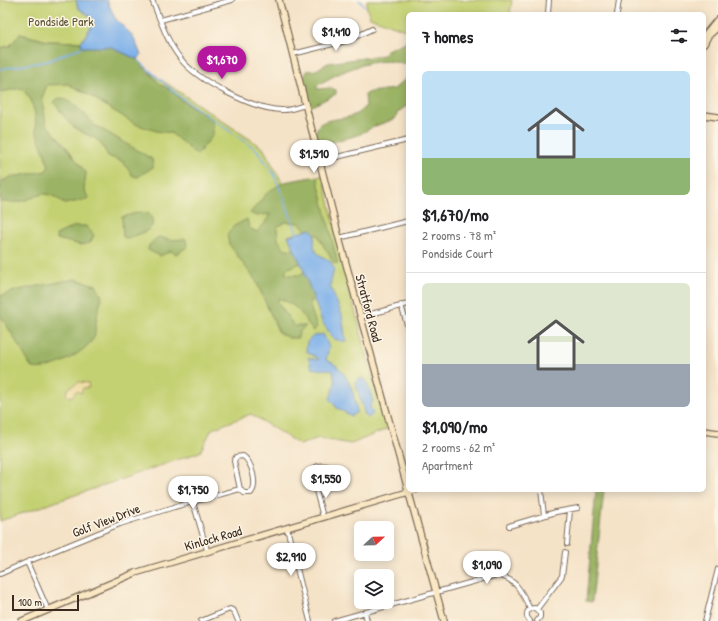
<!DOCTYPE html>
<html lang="en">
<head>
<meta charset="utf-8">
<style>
  :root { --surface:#fff; --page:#f6f6f6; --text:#202124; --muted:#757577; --line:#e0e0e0; --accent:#b5179e }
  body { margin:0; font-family:"Patrick Hand",sans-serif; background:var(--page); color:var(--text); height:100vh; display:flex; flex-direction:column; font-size:15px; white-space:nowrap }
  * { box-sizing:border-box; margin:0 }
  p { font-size:13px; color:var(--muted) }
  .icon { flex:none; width:22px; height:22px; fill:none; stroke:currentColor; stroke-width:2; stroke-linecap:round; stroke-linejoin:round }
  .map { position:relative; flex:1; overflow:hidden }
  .side { position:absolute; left:406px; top:12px; width:300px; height:480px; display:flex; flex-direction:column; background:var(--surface); border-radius:6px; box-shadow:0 2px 10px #0003 }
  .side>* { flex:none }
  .needle { width:26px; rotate:68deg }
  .fabs { position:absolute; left:354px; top:521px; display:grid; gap:8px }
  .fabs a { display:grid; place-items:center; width:40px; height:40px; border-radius:6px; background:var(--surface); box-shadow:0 2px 10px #0003; font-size:20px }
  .scale { position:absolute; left:12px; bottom:10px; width:67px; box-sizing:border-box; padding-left:4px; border:2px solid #3b2a1e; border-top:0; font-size:11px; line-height:14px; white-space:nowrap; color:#3b2a1e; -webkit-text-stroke:3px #fcf5e5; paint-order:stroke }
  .price { position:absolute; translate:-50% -34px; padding:0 9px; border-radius:14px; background:#fff; color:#222; font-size:13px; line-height:26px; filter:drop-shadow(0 1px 2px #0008) }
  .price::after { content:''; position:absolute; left:50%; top:24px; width:12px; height:9px; margin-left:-6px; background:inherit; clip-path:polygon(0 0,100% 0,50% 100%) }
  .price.selected { background:var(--accent); color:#fff }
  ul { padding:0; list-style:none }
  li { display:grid; align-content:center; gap:8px; height:212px; padding:0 16px }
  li+li { border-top:1px solid var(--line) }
  li span { display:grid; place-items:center; height:124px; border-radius:6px; color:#555 }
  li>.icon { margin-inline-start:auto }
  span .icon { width:72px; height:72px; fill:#fffc; stroke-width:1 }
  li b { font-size:17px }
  h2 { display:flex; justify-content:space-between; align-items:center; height:48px; padding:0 16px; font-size:17px }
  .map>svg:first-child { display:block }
  .green { fill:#c4d173; stroke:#807e48 }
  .forest { fill:#9bb365; stroke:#6b6e42 }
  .sand { fill:#eeda9e; stroke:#94825e }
  .water { fill:#7db0ea; stroke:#5c6d84 }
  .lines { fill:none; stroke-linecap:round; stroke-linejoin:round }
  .stream { stroke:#7db0ea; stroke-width:1.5 }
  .street-casing { stroke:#7c6b5a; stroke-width:6 }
  .secondary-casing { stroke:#7c6b5a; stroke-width:8 }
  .street { stroke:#fff; stroke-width:4 }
  .secondary { stroke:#fae7c3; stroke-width:5.5 }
  .labels { text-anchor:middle; stroke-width:3; stroke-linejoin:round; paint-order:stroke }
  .park-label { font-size:13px; fill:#5d5433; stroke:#fcf5e5 }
  .street-label { font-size:13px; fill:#3b2a1e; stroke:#fcf5e5 }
</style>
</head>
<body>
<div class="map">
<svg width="718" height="621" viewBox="0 0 718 621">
  <rect width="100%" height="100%" fill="#fcf5e5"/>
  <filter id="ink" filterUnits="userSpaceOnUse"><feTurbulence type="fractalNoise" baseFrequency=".025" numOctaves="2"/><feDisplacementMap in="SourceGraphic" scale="8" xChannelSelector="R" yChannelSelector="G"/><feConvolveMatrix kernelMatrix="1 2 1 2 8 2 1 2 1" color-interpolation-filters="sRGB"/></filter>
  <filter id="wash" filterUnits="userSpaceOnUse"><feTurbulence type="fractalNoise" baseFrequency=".012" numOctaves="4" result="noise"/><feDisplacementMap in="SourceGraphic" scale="16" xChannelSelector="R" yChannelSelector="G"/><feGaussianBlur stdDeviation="0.9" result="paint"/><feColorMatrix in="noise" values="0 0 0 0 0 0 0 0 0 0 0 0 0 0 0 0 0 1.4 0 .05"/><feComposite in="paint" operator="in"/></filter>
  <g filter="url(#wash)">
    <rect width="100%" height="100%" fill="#f5e3c8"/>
    <!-- green -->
    <path class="green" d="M0 0H76L78 8 90 16 93 24 81 42 48 41 20 34 10 46 0 48Z
      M367 0H512L510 14H408V31L370 17 367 9Z
      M100 39 263 148 286 189 323 175 349 288 387 429 351 444 318 438 300 445 251 414 212 429 200 452 0 521V67Z"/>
    <!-- forest -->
    <path class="forest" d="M20 34 48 41 81 42 82 47 111 46 138 60 160 84 173 91 181 100 213 119V135L197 155 171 133 156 131 135 124 87 94 68 84 47 85 42 98 46 124 64 144 86 173 84 190 89 199 65 204C43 187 42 196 19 202 13 203 6 202 0 202V182L11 177 46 171 49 166 36 131 35 114 31 100 22 88 0 92V48L10 46Z
      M408 41V62L401 64C378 54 336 73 317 86V89L330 88 336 90V94L310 107 302 81 307 71 316 70 328 63 384 55 387 50Z
      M408 77V105L398 112 395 119 375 126 358 135 332 142 316 141C311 113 341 123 356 114 360 112 363 108 366 106L365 95 370 92 394 89Z
      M62 98C69 99 89 117 93 124L152 159 153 167 138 177 133 176 123 162 108 156C95 130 92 141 74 127 66 121 60 110 54 102L57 99Z
      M317 176 338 264 334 263C328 252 322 245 318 235L309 233 299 223 285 222 277 227 278 240 285 249 297 250 306 261 286 269V275H299L308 270 319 295 310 301V306L317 327 313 331C300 313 301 307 278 298V303L294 326H306L299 332 298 338H289L279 333 256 281 229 244 227 235 234 226 247 219 249 228 257 232 265 223 270 214 256 216 250 213 268 192 284 182Z
      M140 212 148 213C163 230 138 233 128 239L123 237 122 217Z
      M75 226H86L94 235 90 243 81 245 57 239 56 235Z
      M158 237 171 240 186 239 187 247 176 254 171 251 160 256 148 250 149 245Z
      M75 279 96 285 102 297C99 308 96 318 95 330 95 333 95 336 93 339 83 354 49 372 32 368L0 314V296L18 290Z
      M596 490H604L592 602 586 601Z"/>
    <!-- sand -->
    <path class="sand" d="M79 382 88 383 89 388H83L81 393 76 391 73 396 68 397 66 394 68 389Z"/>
    <!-- water -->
    <path class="water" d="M76 0H107L115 18 133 36 141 55 138 60 111 47H82L81 42 93 24 90 16 78 8Z
      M311 229 315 234 314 246 317 253 331 262 334 269 330 286 342 315 346 342 334 339 322 322 302 266 288 236Z
      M323 334 329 347 326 360C346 366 355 393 357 412L351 416 337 408 330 399 335 383 333 371C326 368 319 371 312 368L308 357 317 360 319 359 306 351 307 342 313 336Z
      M361 378 366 380 373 401 370 407 373 414 368 418 365 415 355 382Z"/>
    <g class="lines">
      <!-- stream -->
      <path class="stream" d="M359 0 365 6
        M138 60 180 97 257 150 274 174 297 233
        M0 69 48 61 82 47"/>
    </g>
  </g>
  <g filter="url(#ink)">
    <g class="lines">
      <!-- street casing -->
      <g class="street-casing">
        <path id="street" d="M152 0C160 19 167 42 180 58 196 80 254 110 282 110 289 111 298 107 305 105
          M548 14 549 0
          M617 14 619 0
          M161 20 232 0
          M293 54 349 40 372 29
          M320 161 408 140
          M339 238 408 221
          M401 305 408 328
          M360 317 408 304
          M314 484 332 478 333 475 330 467C323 464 315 465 311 472 315 487 319 502 323 517
          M541 490 544 515
          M193 502 207 550
          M509 526 556 512 578 508
          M287 528 310 621
          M567 544 570 510
          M27 562 120 524 174 507 240 489 244 493H251C258 485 252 462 243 456L236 457 234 461 240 489
          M0 574 27 562 48 610
          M537 609 562 576 565 552
          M365 612 367 621
          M201 621 230 609 234 611 238 621
          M334 621 497 575C517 579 522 593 530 609
          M530 621 527 617C526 611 529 608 535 608L540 613V617L537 621
          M705 621 718 569"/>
      </g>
      <!-- secondary casing -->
      <g class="secondary-casing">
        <path id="secondary" d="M279 0 339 238 444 621
          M704 36 718 19
          M704 44 708 36 718 27
          M704 115 718 117
          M704 431 718 433
          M22 621 135 573 415 490"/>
      </g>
      <!-- street -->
      <use href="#street" class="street"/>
      <!-- secondary -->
      <use href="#secondary" class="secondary"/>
    </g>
  </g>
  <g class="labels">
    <!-- park labels -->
    <g class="park-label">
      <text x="61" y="26">Pondside Park</text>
    </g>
    <!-- street labels -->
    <g class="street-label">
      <text transform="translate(369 308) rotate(75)" y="5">Stratford Road</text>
      <text transform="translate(106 520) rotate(-21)" y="5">Golf View Drive</text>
      <text transform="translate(213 538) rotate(-16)" y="5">Kinlock Road</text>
    </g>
  </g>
</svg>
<div class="fabs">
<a><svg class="needle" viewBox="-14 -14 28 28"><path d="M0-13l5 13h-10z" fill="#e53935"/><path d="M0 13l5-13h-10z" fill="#757577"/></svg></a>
<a><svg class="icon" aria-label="layers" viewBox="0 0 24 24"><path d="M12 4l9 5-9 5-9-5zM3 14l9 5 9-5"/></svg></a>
</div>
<div class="scale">100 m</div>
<b class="price" style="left:336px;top:52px">$1,410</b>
<b class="price selected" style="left:222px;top:80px">$1,670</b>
<b class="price" style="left:314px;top:174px">$1,510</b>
<b class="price" style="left:326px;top:499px">$1,550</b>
<b class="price" style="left:193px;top:510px">$1,750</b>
<b class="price" style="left:291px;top:577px">$2,910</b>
<b class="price" style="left:487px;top:585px">$1,090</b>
<section class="side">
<h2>7 homes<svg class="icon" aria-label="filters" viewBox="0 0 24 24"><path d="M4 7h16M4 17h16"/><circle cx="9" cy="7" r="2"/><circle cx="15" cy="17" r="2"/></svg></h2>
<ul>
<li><span style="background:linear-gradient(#bfe0f5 70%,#8fb573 0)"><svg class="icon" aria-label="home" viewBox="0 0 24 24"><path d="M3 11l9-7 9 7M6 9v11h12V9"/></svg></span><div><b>$1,670/mo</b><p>2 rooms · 78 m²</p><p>Pondside Court</p></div></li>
<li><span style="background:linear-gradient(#dfe7d0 65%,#9aa5b1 0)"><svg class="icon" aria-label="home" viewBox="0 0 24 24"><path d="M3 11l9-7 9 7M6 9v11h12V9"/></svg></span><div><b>$1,090/mo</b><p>2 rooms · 62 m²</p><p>Apartment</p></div></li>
</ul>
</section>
</div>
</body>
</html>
